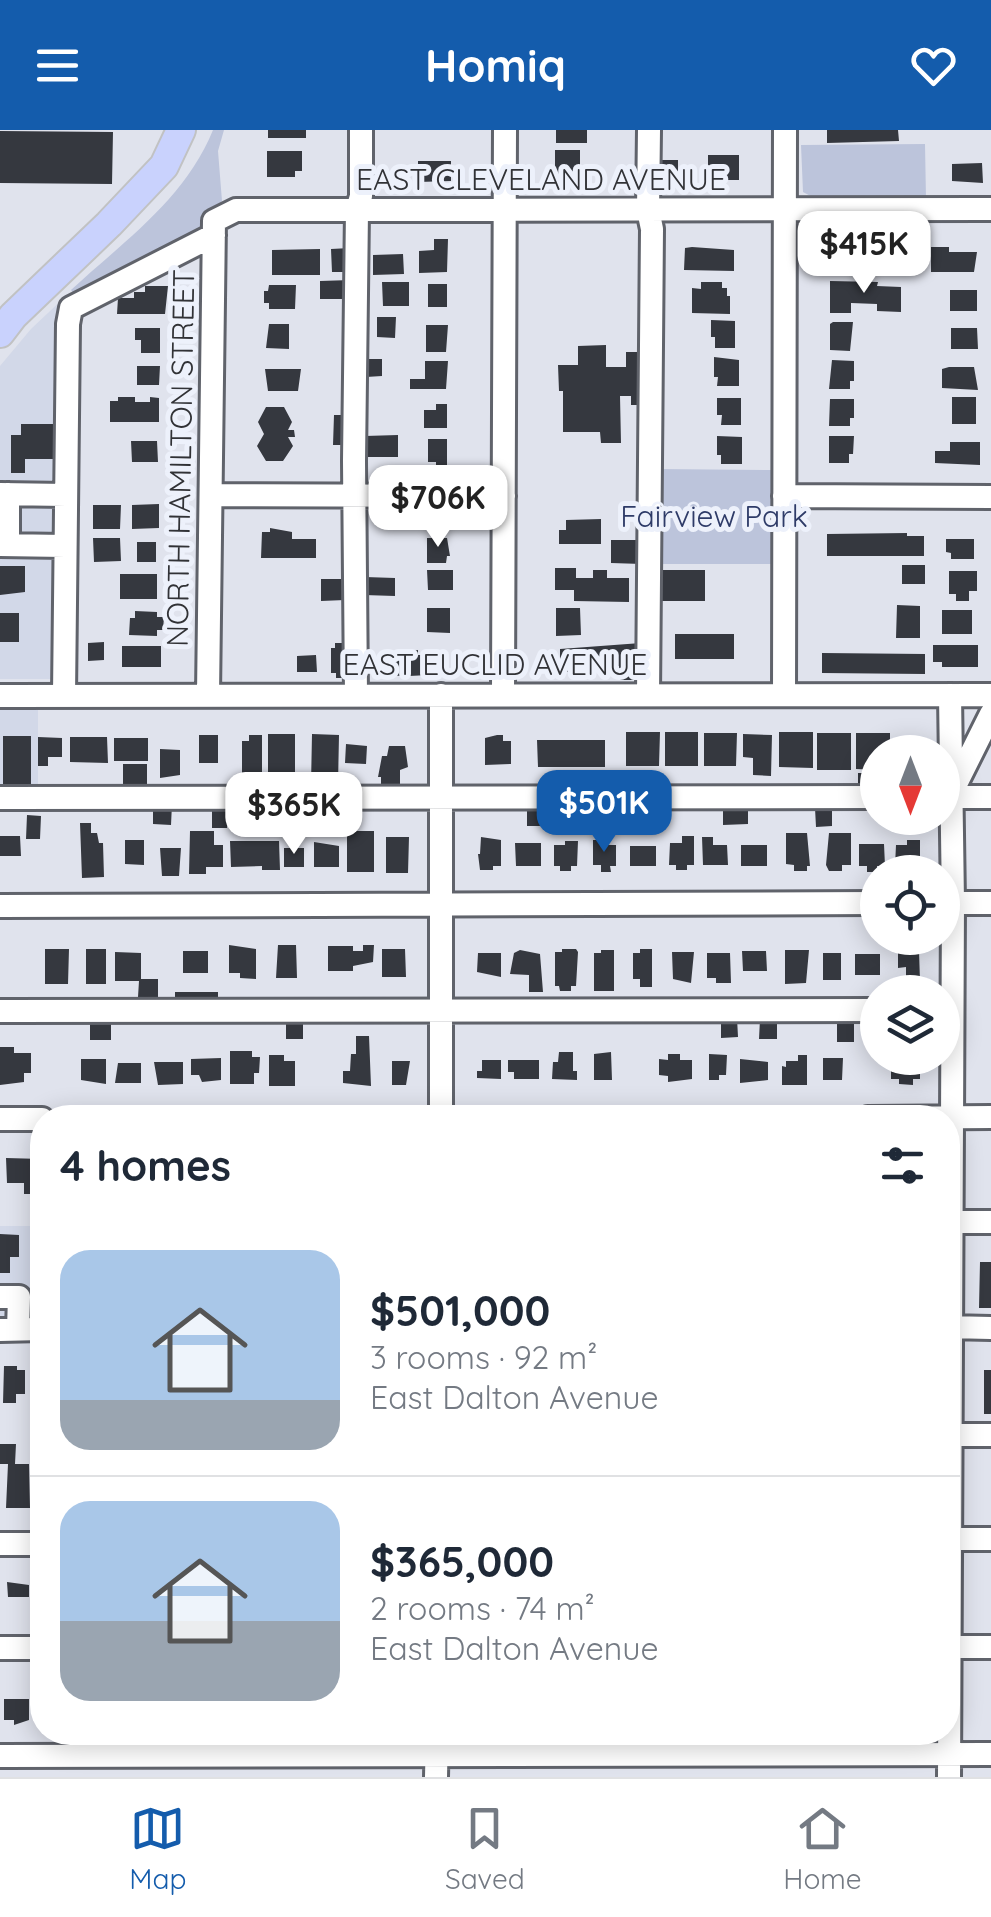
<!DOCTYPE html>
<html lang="en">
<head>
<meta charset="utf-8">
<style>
  :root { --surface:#fff; --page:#f6f6f7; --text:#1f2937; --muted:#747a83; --line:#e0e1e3; --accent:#145cac }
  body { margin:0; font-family:Quicksand,sans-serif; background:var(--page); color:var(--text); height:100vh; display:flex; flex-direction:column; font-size:38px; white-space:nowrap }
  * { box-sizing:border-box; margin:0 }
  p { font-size:32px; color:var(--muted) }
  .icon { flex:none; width:55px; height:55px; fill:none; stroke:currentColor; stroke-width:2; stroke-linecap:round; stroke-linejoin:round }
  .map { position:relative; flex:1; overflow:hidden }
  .panel { position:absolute; left:30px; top:975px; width:930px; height:640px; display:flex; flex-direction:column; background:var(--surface); border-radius:40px; box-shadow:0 5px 25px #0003 }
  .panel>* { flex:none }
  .needle { width:65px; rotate:180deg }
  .fabs { position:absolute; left:860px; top:605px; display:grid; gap:20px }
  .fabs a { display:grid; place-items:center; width:100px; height:100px; border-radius:50%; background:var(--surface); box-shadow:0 5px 25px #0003; font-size:50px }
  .price { position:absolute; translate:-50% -85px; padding:0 22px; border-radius:20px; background:#fff; color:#222; font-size:32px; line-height:65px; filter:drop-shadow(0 2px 5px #0008) }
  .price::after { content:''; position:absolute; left:50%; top:60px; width:30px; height:22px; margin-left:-15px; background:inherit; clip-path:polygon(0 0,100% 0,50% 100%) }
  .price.on { background:var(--accent); color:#fff }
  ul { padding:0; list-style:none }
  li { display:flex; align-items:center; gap:30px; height:250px; padding:0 30px }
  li+li { border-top:2px solid var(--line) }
  li span { display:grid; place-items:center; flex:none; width:280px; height:200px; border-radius:30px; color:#555 }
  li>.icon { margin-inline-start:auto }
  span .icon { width:120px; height:120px; fill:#fffc; stroke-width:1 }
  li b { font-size:42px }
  h2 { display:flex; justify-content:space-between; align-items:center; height:120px; padding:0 30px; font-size:42px }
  header { display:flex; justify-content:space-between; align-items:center; height:130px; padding:0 30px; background:var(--accent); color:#fff; font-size:45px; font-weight:800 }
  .tab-bar { display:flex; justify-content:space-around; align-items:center; height:140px; border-top:2px solid var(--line); background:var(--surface); font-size:28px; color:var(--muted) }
  .tab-bar a { display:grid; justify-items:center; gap:5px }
  .tab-bar .on { color:var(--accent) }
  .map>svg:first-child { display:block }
  .built { fill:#d2d8e8 }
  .green { fill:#bcc4db }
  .building { fill:#35383f }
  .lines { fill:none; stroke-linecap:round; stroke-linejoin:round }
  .minor-casing { stroke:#60636b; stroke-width:28 }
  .major-casing { stroke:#c1c2c3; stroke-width:32 }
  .minor { stroke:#fff; stroke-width:22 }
  .major { stroke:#c9d2fd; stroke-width:28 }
  .labels { text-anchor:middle; stroke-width:10; stroke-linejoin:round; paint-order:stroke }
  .street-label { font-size:30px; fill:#313236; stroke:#edf1fb }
  .park-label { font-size:30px; fill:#2e3b68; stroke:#edf1fb }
</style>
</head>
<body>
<header><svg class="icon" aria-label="menu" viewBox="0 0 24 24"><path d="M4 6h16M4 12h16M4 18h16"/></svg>Homiq<svg class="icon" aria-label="heart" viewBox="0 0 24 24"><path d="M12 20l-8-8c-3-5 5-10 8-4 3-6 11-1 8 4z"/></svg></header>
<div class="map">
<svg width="991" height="1647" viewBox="0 0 991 1647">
  <rect width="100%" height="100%" fill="#e0e3ed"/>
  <!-- built -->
  <path class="built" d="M66 166 62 549H0V236L31 199Z
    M0 579H38V673H0Z
    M0 1096H35L34 1188H0Z"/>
  <!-- green -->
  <path class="green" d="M213 0H224L218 21 222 71 205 88 200 109 79 171 71 160C124 111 185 69 213 0Z
    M925 14 926 69H816L803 62 801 15Z
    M656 339 772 340V434H655Z"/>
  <!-- building -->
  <path class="building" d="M268 0H306V8H268Z
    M556 0H587V13H556Z
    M827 0H898L899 11 827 13Z
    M0 1 113 2 112 54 0 53Z
    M555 20H580V50H555Z
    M267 21H302V41H295V47H267Z
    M708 25H739V50H708Z
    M662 30H678V49H662Z
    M418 31H451V51L418 52Z
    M982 33 983 53 952 51V34Z
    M434 109H448L447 142 419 143V121L434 120Z
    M692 117 734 120V141L684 140 685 118Z
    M931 117H949V122H977L974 142H931Z
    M350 118 351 142H332L331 119Z
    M320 119V145H272V120Z
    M830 119H852V125H855V145L830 144Z
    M403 124 404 144 373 145V125Z
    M351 150V169H320V151Z
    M830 151 878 152 877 156 901 157V182L877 181V174L851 173V183H830Z
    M382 152H409V176H383Z
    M701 152H722V158H727V166H730V184L692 183V158L701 159Z
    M428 154H447V177H428Z
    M269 155H296L295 179H269V173H264V161H268Z
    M145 156H168L165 184H117L118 168H134V162H145Z
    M950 160H977V181H950Z
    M377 187H396L395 208 377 207Z
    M711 190 735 191V218H715V207H711Z
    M833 192H853L850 221 830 220V194Z
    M269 194H289V219L266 218Z
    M426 195H448L446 222H426Z
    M135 198H160V223H141V210H135Z
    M951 198H977L978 219H951Z
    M606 215V237H626V222H641V275H631V266H620L621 313H601L600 302H563V261H559L558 235H578V216Z
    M714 227 739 230V256H717L718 247H714Z
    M365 229H382V246L366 247Z
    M832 230 854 231V251H850V259H829Z
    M425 231H448L446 259H410V249H425Z
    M137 236H160L159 255H137Z
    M949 237H974L978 260 942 258V239Z
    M265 239H301L298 261H268Z
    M118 267H135V272H150V267L159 268V292H110V271H118Z
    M952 267H976V294H952Z
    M717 268H741V295H721L722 285H717Z
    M830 269H854V288H850V296H829Z
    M436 274H447V298H424V280H436Z
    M266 277H284L292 292 288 300H294L295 307H288L293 316 283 331H266L257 316 264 304 258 292Z
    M334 285H349L348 315H333Z
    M21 294H58V329H25V343H11V305H21Z
    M398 305V327H365V306Z
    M717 306 742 307V334H721V325H717Z
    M829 306H854L853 324H849V333H829Z
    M428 309H447V339H436V332H428Z
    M131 311H157L158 332H132Z
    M950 312H980V335L935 333V321H950Z
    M159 374V398L132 399V375Z
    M93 375H121L120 399H93Z
    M601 389V414H559V400H566V390Z
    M270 398 292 402V409H316V428H261L262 402H270Z
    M907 403V406H924V426H827V404Z
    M93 408H120L121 431 94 432Z
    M427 408H447L450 426H447L446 433H427Z
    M946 409H974V429H951V423L946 422Z
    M611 410H642V434L611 433Z
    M137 412H156V432H137Z
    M902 435H925V454H902Z
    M0 436H25V462L0 465Z
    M555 438H576V448H593V440H607V448H629V472L574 471V460H555Z
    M427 440H453V460H428Z
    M658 440H705V471H658Z
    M949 441H977V461H969V471H956V464H949Z
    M120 444H157V469H120Z
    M365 447 395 448V466L364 465Z
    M321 449H345V470L321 471Z
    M897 475 920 476V508H896Z
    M427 478H450V503L427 502Z
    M556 478H580L581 505 556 506Z
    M942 480H972V504H942Z
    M135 481 157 482V487H164L163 500H157V506L129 505 130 488H135Z
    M0 483H19V512H0Z
    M675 504H734V529H675Z
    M104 512V530L88 531V513Z
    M335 513H347L345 548H336V543H331V518H335Z
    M641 513V550H620L619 536H612V533L580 536V542H560V519Z
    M933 515H978V537H942V532H933Z
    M122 516H161V537H122Z
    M384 520 404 526 403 546 383 545Z
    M418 520V525H429V545L409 546V521Z
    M822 523 925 524V544L822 543Z
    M316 525 317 542H297V526Z
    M626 602H660L659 636H626Z
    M665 602H698V636H665Z
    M779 602H813V638L779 637Z
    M704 603H737L736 636H704Z
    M817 603H851V640H817Z
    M856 603H890V622H878V640L856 639Z
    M268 604H295V655H268Z
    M312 604 339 605 338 655H311Z
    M743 604 772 605 771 646 753 645V628L743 627Z
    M199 605H218V633H199Z
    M249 605H262V643H242V611H249Z
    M497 605H503V611H511V634L485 635V608Z
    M3 606H31V662H3Z
    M38 607 62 608V627H48V636H38Z
    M70 607H107L108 633 70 632Z
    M114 608H148V631H114Z
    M900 608H921V622H900Z
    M537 610H605V637H538Z
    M346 614 367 616 366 634 345 633Z
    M389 616H405L408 637 400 640V659H381V647H378L382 626H387Z
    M160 619 180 620V645L160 648Z
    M123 634H147V654H123Z
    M858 643H878V664H858Z
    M153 674H172L171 695 153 694Z
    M212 676H227V698H212Z
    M547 676V696H527V677Z
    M748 677V694L723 695V678Z
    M832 677V696L816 697 815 678Z
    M27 685 41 686 40 709H26Z
    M80 693H91V703H97L99 713H103L104 747 82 748Z
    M190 701H214V715H223V737H206V744H189Z
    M347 701H374V742H347Z
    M786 703H807L810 736H807V741H794V735L786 734Z
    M829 703H851V735H842V741H829L826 735Z
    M0 706H20L21 726H0Z
    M682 706H694V735H687V740H676V735H669L670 713H682Z
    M386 707H409L408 743H386Z
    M481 707 501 710V736H493V740H480L478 724H480Z
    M702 707H713V715H727L728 735H703Z
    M125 710H144V735L125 734Z
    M593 710H606V715H616V736H610L611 742H601V735H593Z
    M907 710H920V736H912V742H902V736H895L896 715H907Z
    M230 711H279L280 740H262V736L231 737Z
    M565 711H578L577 736H571V741H560V736H554V715H565Z
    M314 712 339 716V737H314Z
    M515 713H541V736H516Z
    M859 714H884L885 736H877V742H867V736H859Z
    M741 715H767V736H741Z
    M630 716H656V736H630Z
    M160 718H181L179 746H162Z
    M284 718H304V737H284Z
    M229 815 256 819V849L240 848V843H229Z
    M278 815H296L297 848H276Z
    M363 815H374L373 832 353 836V841H328V816H353V821H363Z
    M45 819H69L68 854H45Z
    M86 819H106V854H86Z
    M382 819H405L406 847H382Z
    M562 819H576L578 822 576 856H571V861H560L559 856H555V822H562Z
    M640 819H652V857H640V849H633V823H640Z
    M520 820 540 824 543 862H529V845L510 844 514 823Z
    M601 820H614V861H594V823H601Z
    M785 820H809L806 853 785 854Z
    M183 821H208V843H183Z
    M742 821H766L767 841H743Z
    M898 821H919L920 851H906V837L898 838Z
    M115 822 141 823V849H158V867H138L139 851H115Z
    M672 822H694L691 853 673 849Z
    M478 823H501V847L477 842Z
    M707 823H730L731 853H716V848H707Z
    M823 823H841V850H823Z
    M855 824H880V845H855Z
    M175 862H218V880H175Z
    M737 888 738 907 721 908V889Z
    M760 889H777V909H759Z
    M837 889H854V912H837Z
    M286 890H303V909H286Z
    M90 891H111V910H90Z
    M356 906H369L371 956 343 953V941H350L351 924H356Z
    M0 917H14V923H31V943H24V952L0 955Z
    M230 921H252V927H260L259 943H254V954H230Z
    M559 922H573V941H577V950L552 949 553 932H558Z
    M611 922 612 950H594V924Z
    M668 924H680V930H692V949L668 952V946L659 945V929L668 930Z
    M709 924 727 925 726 945H719V950H709Z
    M269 925H284V931H295V956H269Z
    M798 925H807V955H782V936L786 937V931H798Z
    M221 928V950L202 952 199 945H191V929Z
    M823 928H843L842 950H823Z
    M891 928H920V949H913V955L899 954V949H891Z
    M81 929H106V954L81 950Z
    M740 929 768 932V950L740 953Z
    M482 930H501V949L477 948V941H482Z
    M508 930H539V949H514V942H508Z
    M392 931H410L406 955H392Z
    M154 932H183V954L158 955Z
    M118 933H141V953H115Z
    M6 1028 42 1029 41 1064H24V1053H7Z
    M0 1104 19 1105V1127H10V1143H0Z
    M980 1132H991V1178H979Z
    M4 1236H17V1240H25V1264H16V1273H3Z
    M984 1240H991V1284H984Z
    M0 1314H16L15 1334H29L30 1378H6L8 1334H0Z
    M7 1452 29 1455V1467H8Z
    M4 1569H29V1590L14 1595V1590H4Z"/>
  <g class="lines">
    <!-- minor casing -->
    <g class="minor-casing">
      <path id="minor" d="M0 364 66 365
        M212 365 504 366
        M784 366 991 367
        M0 415 65 416
        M8 415V364
        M208 565 214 91 236 80 991 79
        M356 565 354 331 357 80 361 66V0
        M503 565 505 0
        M648 565 652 99 648 80 649 0
        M784 565 785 0
        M0 566 991 565
        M64 566 68 194 71 178 214 105
        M953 660 991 584
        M942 667H991
        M0 668 878 667
        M942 773H991
        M0 776 878 773
        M0 881 878 880
        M441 988V565
        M868 988 991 987
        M0 989H42
        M948 1092H991
        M0 1167H19L18 1199
        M948 1197 991 1198
        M0 1200 42 1199
        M948 1305H991
        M948 1409H991
        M0 1414H42
        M948 1517H991
        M0 1518H42
        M0 1626 991 1624
        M436 1647 437 1602
        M949 1647 953 773 950 565"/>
    </g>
    <!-- major casing -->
    <g class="major-casing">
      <path id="major" d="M0 203 13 186 109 94 164 36 181 0"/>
    </g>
    <!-- minor -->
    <use href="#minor" class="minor"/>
    <!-- major -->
    <use href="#major" class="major"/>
  </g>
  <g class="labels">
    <!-- street labels -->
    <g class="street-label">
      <text x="541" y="60">EAST CLEVELAND AVENUE</text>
      <text transform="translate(181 328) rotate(-89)" y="10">NORTH HAMILTON STREET</text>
      <text x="495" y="545">EAST EUCLID AVENUE</text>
    </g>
    <!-- park labels -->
    <g class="park-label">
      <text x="714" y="397">Fairview Park</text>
    </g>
  </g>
</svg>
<div class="fabs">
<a><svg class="needle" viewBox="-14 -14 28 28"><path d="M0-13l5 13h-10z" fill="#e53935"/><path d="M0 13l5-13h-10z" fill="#747a83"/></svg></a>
<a><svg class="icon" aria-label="locate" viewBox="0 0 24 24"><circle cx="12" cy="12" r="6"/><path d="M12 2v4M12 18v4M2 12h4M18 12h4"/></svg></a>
<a><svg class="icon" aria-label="layers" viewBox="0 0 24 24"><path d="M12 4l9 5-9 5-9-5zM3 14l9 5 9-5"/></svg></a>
</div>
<b class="price" style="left:864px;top:166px">$415K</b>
<b class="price" style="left:438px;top:420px">$706K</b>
<b class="price on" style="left:604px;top:725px">$501K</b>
<b class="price" style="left:294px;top:727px">$365K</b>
<section class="panel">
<h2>4 homes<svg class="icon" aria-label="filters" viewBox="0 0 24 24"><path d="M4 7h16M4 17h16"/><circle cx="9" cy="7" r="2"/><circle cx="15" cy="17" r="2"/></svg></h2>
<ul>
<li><span style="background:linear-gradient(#a9c7e8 75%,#9aa5b1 0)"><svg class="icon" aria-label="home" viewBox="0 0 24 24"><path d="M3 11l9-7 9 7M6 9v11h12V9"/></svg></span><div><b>$501,000</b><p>3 rooms · 92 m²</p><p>East Dalton Avenue</p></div></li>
<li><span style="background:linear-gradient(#a9c7e8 60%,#9aa5b1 0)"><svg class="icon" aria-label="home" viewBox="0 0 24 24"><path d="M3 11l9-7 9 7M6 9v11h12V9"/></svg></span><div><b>$365,000</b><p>2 rooms · 74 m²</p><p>East Dalton Avenue</p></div></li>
</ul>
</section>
</div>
<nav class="tab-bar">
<a class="on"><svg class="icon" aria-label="map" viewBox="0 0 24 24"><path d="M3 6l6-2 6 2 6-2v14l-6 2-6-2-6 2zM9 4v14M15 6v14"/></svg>Map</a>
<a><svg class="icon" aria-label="saved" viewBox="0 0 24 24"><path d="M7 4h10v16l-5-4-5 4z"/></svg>Saved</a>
<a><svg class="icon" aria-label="home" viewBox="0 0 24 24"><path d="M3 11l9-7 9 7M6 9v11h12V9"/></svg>Home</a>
</nav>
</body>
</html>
